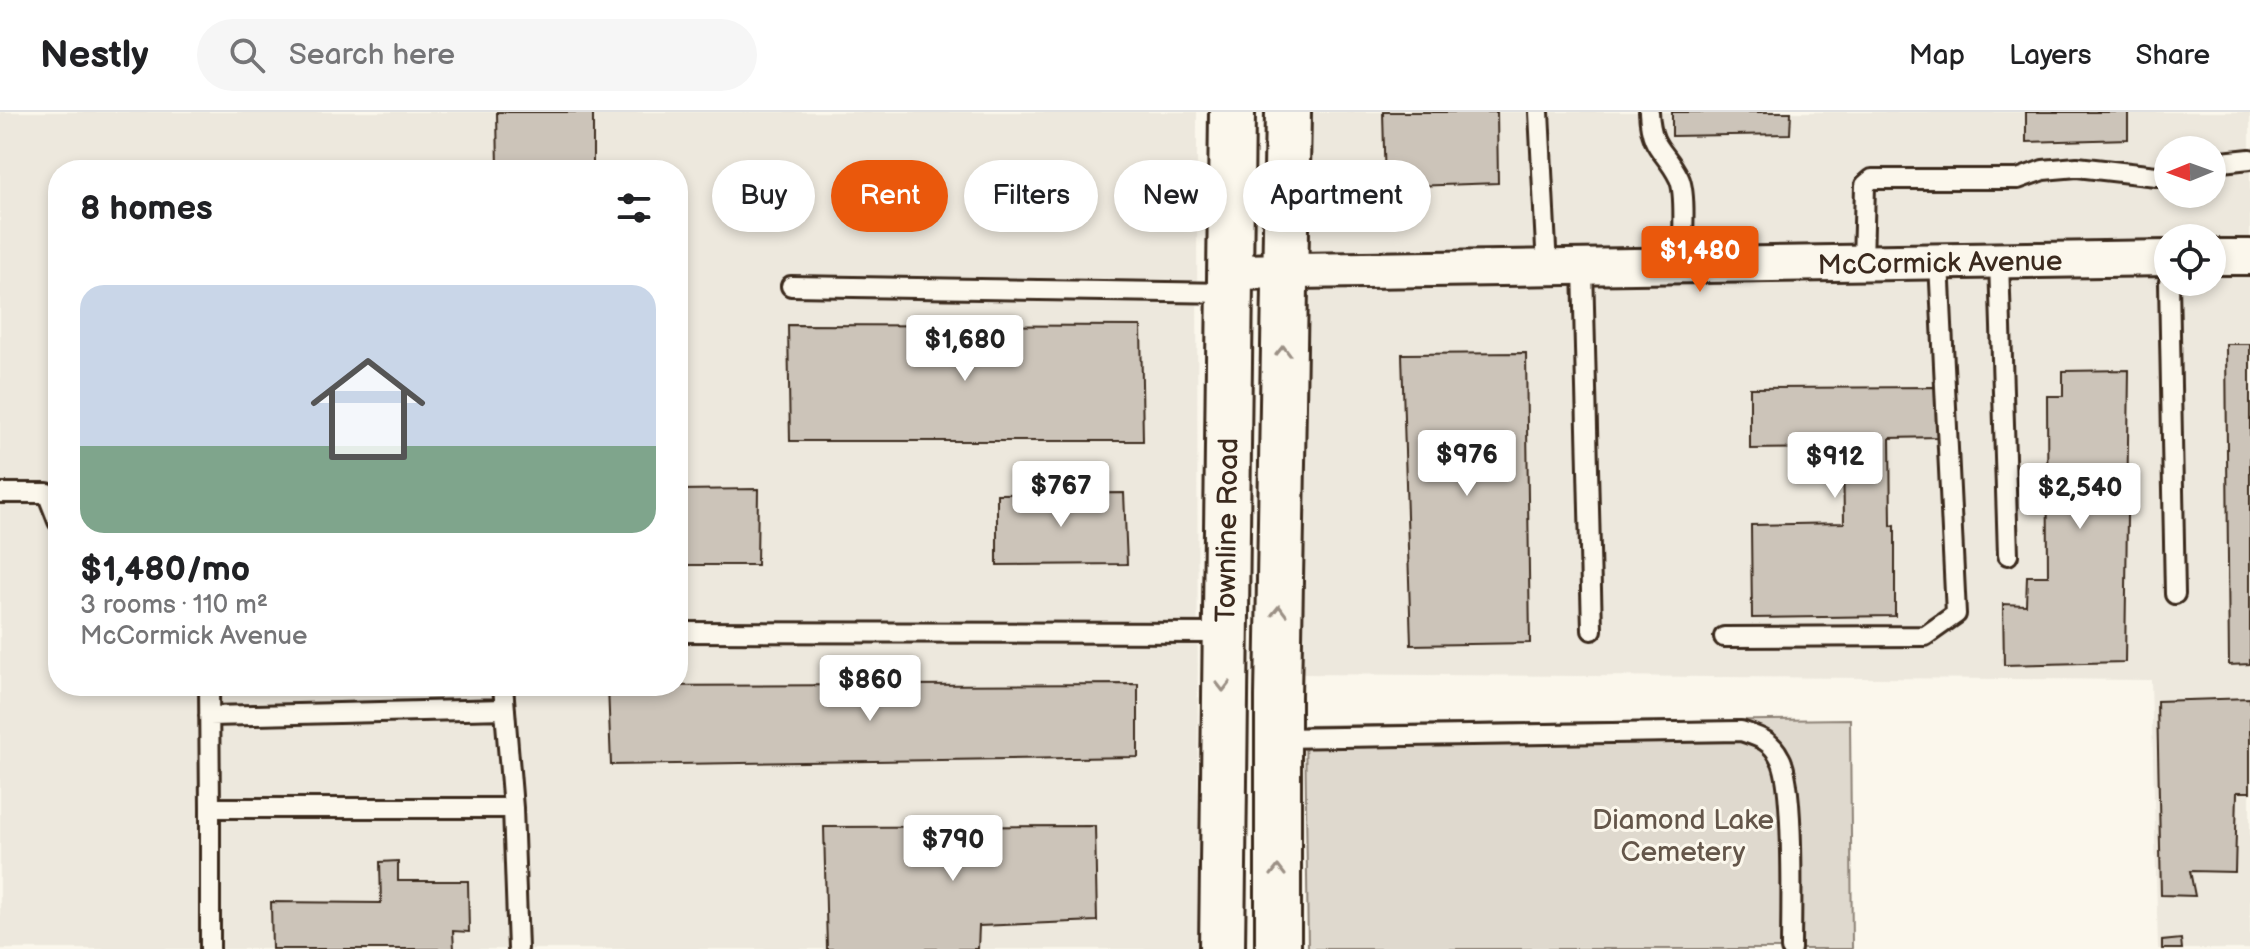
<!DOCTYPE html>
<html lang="en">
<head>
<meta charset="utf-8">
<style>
  :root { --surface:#fff; --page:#f6f6f6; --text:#202124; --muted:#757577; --line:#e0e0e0; --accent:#ea580c }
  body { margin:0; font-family:"Balsamiq Sans",sans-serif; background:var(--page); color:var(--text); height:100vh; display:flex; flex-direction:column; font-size:30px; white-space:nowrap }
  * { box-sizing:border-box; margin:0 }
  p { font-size:26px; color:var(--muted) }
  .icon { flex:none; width:44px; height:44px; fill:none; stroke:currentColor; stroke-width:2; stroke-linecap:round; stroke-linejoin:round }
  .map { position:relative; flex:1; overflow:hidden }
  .panel { position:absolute; left:48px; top:48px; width:640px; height:536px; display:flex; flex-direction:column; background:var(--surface); border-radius:32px; box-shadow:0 4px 12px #0003 }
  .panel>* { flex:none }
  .hud { position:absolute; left:712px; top:48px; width:760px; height:72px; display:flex; gap:16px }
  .needle { width:52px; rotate:269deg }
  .tools { position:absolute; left:2154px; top:24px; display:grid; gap:16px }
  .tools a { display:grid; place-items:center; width:72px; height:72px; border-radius:50%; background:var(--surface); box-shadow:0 4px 12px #0003; font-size:40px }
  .price { position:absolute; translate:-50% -68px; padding:0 18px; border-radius:8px; background:#fff; color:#222; font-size:26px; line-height:52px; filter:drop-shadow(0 2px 4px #0008) }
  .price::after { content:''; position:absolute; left:50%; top:48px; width:24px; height:18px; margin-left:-12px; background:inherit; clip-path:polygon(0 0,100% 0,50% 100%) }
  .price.selected { background:var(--accent); color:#fff }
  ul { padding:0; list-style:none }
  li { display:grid; align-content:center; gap:16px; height:424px; padding:0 32px }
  li span { display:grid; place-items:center; height:248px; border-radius:24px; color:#555 }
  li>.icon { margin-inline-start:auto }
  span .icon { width:144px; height:144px; fill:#fffc; stroke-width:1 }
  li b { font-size:34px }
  h2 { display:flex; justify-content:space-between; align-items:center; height:96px; padding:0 32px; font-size:34px }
  .pill { padding:0 28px; border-radius:36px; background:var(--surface); box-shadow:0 4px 12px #0003; font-size:28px; line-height:72px }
  .pill.selected { background:var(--accent); color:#fff }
  header { display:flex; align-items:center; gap:48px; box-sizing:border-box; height:112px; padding:0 40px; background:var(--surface); border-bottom:2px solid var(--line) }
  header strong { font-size:38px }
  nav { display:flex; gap:44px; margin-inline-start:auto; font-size:28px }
  .search { width:560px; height:72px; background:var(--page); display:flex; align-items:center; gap:20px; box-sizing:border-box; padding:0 28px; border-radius:44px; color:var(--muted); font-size:30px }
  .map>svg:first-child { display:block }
  .built { fill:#ede8dd; fill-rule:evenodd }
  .green { fill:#dfd9ce; stroke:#8d8276; stroke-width:2 }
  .building { fill:#ccc4b9; stroke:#3b2a1e; stroke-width:2 }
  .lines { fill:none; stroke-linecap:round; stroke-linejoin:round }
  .lane-casing { stroke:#3b2a1e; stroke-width:24 }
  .street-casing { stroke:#3b2a1e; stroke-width:40 }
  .primary-casing { stroke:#3b2a1e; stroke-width:50 }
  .lane { stroke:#fbf7ec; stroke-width:18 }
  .street { stroke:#fbf7ec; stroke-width:34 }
  .primary { stroke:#fbf7ec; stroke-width:44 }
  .oneway { stroke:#9b9085 }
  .labels { text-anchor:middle; stroke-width:6; stroke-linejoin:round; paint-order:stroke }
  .street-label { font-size:28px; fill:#3b2a1e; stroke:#fbf7ec }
  .park-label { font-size:28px; fill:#64564a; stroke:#fbf7ec }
</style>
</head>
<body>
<header>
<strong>Nestly</strong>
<div class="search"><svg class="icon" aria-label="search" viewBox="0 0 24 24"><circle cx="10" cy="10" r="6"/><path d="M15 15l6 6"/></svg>Search here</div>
<nav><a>Map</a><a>Layers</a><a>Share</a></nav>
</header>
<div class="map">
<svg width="2250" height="837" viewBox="0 0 2250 837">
  <rect width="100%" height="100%" fill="#fbf7ec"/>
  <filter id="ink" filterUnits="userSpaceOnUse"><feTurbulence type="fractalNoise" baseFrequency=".0125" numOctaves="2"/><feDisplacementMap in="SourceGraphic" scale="16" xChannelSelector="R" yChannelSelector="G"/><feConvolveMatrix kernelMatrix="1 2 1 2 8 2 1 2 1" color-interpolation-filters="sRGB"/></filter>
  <g filter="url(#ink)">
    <!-- built -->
    <path class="built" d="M0 0H1197L1198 837H0ZM58 58H678V574H58Z
      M1310 0H2250V837H2158L2151 568 1296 562ZM2168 38H2212V82H2168ZM2168 126H2212V170H2168Z"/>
    <!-- green -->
    <path class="green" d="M1850 607 1852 837H1308L1305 614Z"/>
    <!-- building -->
    <path class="building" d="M497 0H593V58H498Z
      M1383 0H1497L1498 71 1385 75Z
      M1672 0H1791L1790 22 1672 24Z
      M2026 0H2128V27L2026 30Z
      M788 213 1141 214 1143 329H790Z
      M2226 232H2250V552L2229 553Z
      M1526 241 1530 531 1411 533 1402 242Z
      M2129 258 2125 550 2004 553 2003 492 2026 493 2027 464H2048L2047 284H2063V259Z
      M1935 275 1938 325 1890 326 1891 414 1895 413V504L1752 506 1751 413 1844 411 1843 336 1750 337V276Z
      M758 377 757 453H678V378Z
      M1124 381 1127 452 997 453V382Z
      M1138 572V645L611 653 608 574Z
      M2250 586V680H2237L2235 760 2190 759 2195 784 2161 783 2157 589Z
      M1095 714 1097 809 979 814 978 837H827L824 715Z
      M398 749V769H468L469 820 453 819 454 837H272L271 790 381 791 380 750Z
      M2181 827 2182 837H2162V829Z"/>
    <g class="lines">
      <!-- lane casing -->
      <g class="lane-casing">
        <path id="lane" d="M1539 0 1547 156
          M1649 0C1651 39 1665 37 1679 66 1687 82 1682 134 1682 154
          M2212 51 2250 47
          M1999 149 2008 443
          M1863 151 1865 73 1872 67H2018L2043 58 2077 55 2156 64 2168 61
          M1583 155 1592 518
          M2169 170 2175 482
          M791 174 1231 181
          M0 381H47L58 409
          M678 520 1224 521
          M1724 525 1925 524 1956 502 1939 150
          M209 574 210 696
          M503 574 513 696
          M209 604 505 597
          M1278 626 1741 619C1759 625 1771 628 1780 646 1795 671 1791 801 1791 837
          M210 837V696H513L518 837"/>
      </g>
      <!-- street casing -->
      <g class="street-casing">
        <path id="street" d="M2212 145H2250
          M1232 160 2168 146"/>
      </g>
      <!-- primary casing -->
      <g class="primary-casing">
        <path id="primary" d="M1222 837 1232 0
          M1278 837V585L1288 0"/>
      </g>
      <!-- lane -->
      <use href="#lane" class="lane"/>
      <!-- street -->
      <use href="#street" class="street"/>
      <!-- primary -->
      <use href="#primary" class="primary"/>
    </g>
    <!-- one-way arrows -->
    <defs><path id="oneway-chevron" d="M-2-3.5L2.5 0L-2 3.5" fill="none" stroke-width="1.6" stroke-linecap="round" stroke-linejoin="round" transform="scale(2)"/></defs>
    <g class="oneway">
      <use href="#oneway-chevron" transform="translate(1283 239) rotate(-89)"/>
      <use href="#oneway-chevron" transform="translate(1279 499) rotate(-89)"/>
      <use href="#oneway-chevron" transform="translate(1223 574) rotate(90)"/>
      <use href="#oneway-chevron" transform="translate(1278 759) rotate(-90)"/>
    </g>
  </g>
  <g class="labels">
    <!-- street labels -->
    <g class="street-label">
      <text transform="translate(1940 150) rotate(-1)" y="10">McCormick Avenue</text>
      <text transform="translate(1226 418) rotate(-89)" y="10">Townline Road</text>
    </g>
    <!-- park labels -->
    <g class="park-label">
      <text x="1683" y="717">Diamond Lake<tspan x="1683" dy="32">Cemetery</tspan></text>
    </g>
  </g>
</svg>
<div class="tools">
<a><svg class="needle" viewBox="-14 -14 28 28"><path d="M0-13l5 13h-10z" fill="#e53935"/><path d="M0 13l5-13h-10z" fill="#757577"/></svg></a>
<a><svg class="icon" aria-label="locate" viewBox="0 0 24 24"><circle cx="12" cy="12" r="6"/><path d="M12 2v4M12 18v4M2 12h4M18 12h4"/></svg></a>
</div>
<b class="price selected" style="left:1700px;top:182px">$1,480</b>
<b class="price" style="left:965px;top:271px">$1,680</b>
<b class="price" style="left:1467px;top:386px">$976</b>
<b class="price" style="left:1835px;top:388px">$912</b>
<b class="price" style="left:1061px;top:417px">$767</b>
<b class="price" style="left:2080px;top:419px">$2,540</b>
<b class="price" style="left:870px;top:611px">$860</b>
<b class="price" style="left:953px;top:771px">$790</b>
<div class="hud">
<a class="pill">Buy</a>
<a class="pill selected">Rent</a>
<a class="pill">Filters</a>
<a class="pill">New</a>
<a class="pill">Apartment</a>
</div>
<section class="panel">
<h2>8 homes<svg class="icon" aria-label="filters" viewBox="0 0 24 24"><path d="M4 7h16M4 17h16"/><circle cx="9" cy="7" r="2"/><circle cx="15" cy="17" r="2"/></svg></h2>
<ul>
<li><span style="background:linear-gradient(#c9d6e8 65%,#7fa58c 0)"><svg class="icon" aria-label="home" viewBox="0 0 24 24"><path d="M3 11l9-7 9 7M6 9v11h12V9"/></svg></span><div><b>$1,480/mo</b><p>3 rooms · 110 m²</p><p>McCormick Avenue</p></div></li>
</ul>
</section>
</div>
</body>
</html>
